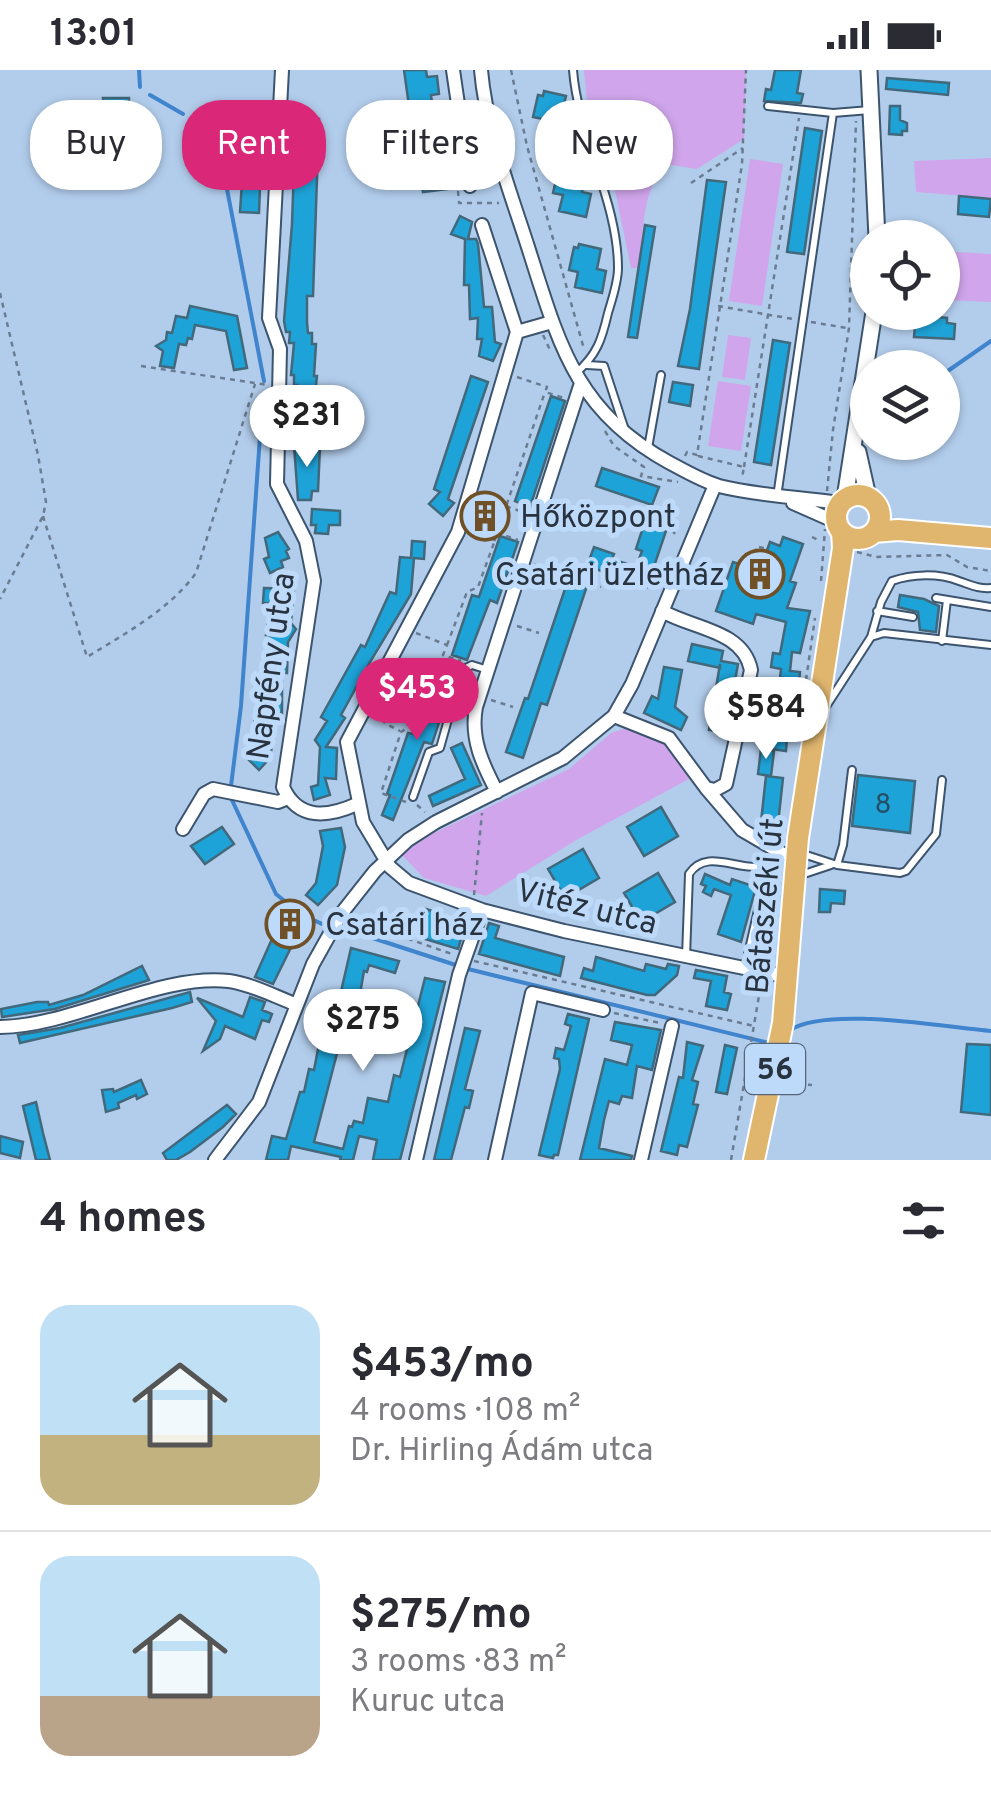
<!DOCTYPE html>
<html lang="en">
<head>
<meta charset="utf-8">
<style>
  :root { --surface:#fff; --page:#f7f7f7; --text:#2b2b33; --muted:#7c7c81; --line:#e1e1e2; --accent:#db2777 }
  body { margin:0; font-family:Overpass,sans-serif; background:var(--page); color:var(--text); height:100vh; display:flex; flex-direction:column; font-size:38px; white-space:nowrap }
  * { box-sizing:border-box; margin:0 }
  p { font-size:32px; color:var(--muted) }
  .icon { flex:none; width:55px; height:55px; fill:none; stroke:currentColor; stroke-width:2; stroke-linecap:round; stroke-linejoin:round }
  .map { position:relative; height:1090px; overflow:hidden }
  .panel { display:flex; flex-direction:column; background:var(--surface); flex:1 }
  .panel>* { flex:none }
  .hud { position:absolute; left:30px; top:30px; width:932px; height:90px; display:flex; gap:20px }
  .tools { position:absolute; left:850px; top:150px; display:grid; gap:20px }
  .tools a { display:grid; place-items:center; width:110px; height:110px; border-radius:50%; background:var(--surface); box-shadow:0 2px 8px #0004; font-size:50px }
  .price { position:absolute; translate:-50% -85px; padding:0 22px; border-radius:35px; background:#fff; color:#222; font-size:32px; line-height:65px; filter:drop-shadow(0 2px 5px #0008) }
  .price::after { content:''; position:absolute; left:50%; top:60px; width:30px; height:22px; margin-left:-15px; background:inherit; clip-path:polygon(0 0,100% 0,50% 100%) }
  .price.selected { background:var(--accent); color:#fff }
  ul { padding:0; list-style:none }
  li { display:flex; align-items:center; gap:30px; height:250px; padding:0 40px }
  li+li { border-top:2px solid var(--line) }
  li span { display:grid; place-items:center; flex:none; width:280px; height:200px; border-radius:30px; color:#555 }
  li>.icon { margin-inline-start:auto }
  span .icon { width:120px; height:120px; fill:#fffc; stroke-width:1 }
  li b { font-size:42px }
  h2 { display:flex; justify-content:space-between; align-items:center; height:120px; padding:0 40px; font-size:42px }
  .pill { padding:0 35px; border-radius:40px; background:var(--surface); box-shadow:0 2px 8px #0004; font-size:35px; line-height:90px }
  .pill.selected { background:var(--accent); color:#fff }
  .status { display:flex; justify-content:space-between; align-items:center; height:70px; padding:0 50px; background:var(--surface); direction:ltr }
  .status svg { height:28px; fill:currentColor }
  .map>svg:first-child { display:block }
  .green { fill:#d0a5eb }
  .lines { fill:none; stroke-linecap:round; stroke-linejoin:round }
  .stream { stroke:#3f84cc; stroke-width:4 }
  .building { fill:#1ea3d8; stroke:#42687b; stroke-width:2.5 }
  .service-casing { stroke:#3c546e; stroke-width:10 }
  .minor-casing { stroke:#3c546e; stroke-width:16 }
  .tertiary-casing { stroke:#3c546e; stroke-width:19 }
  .primary-casing { stroke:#fff; stroke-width:24 }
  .path { stroke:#6a7c91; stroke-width:2.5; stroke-dasharray:5 5; stroke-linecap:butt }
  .service { stroke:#fff; stroke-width:6 }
  .minor { stroke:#fff; stroke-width:12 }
  .tertiary { stroke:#fff; stroke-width:15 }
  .primary { stroke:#e0b66e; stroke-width:20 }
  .labels { text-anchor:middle; stroke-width:10; stroke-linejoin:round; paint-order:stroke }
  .number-label { font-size:28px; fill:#264f65 }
  .shield { fill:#bedafa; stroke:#556577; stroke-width:2.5 }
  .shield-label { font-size:30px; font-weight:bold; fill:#28333f }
  .poi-label { font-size:32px; fill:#28333f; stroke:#bedafa; text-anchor:start }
  .street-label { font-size:32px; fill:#28333f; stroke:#bedafa }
</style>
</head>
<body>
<div class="status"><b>13:01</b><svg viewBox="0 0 49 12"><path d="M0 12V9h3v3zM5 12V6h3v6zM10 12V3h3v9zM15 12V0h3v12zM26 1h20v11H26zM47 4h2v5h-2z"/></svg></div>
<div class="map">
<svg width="991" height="1090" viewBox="0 0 991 1090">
  <rect width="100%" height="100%" fill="#b2cdec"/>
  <!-- green -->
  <path class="green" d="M584 0H746L744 69 697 99 665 94C641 124 644 162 638 198H631L610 96 587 32Z
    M991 88V128L916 122 914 91Z
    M750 89 783 94 762 236 729 231Z
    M943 181 991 184V232L943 230Z
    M728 265 751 268 745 310 722 307Z
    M718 311 751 316 741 381 708 376Z
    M633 656 667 673 689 709 578 769 486 826 424 808 401 784 434 763 569 699 611 663Z"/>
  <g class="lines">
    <!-- stream -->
    <path class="stream" d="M139 0 140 17
      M150 25 183 44
      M197 51 216 62 264 311
      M942 305 991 271
      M231 716 241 636 263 324
      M231 728 276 824 299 843 322 854
      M351 861 468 899 769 973
      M790 960C828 936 943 957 991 961"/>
  </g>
  <!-- building -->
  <path class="building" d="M404 0H426L427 7 437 6 439 24 431 25 432 33 409 36Z
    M775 0H801L797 23 803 24 801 33 764 31 766 19 771 20Z
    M887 8 949 13 948 25 886 19Z
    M544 21 566 26 561 46 571 48 566 70 539 64 543 49 533 47 538 25 543 26Z
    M103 28H129V37H125V50L109 51V38H104Z
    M890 36H900V50L907 53V61H902V65L889 64Z
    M296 39H307V48L319 49 313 226H307V252L308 263H312V274H316L314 306H317L316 316 319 317 320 338 297 337V315H294V305H291L294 273H289L290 262H286L284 251 292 154Z
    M243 43 263 44 259 143 240 142 242 112 237 111Z
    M436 50 438 61 446 60 452 109 446 110 448 119 423 122 414 53Z
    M805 58 822 61 804 184 787 182Z
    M564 98 586 103 582 122 591 124 586 147 559 141 563 125 553 123 558 101 563 102Z
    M707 110 726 112 699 299 678 296 690 239Z
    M959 126 991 129 989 147 958 144Z
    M460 146 472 152 468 169H476L478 174 484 237H492L495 272 501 274 493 291 479 286 482 269H477L478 248 470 249 469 215H464L465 169 451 164Z
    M645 155 655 157 637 268 628 267Z
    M579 174 601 179 597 199 606 201 602 223 575 217 578 202 569 200 574 177 578 178Z
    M190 236 237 246 247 298 234 300 226 261 195 255 192 269 188 268 186 275 179 274 174 298 160 296 163 281 156 276 166 270 167 262 172 263 176 246 187 248Z
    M916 245 947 248V253L955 254 954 269 914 267Z
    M773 270 790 273 771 395 754 392Z
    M471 306 488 312 448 429 454 433 443 446 429 434 440 422 434 419Z
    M673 312 693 315 690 336 669 332Z
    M551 326 565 331 530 437 515 431Z
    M319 348 343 351V365H330V372H319Z
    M294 375 320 376 318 421H312L311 430H298Z
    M602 398 659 417 652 435 596 416Z
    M479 433 499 439 492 459 472 452Z
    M312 439 340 441V455H329L328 464 315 463 316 455H311Z
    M644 454 666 461 647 517 587 496 594 477 614 484 612 489 636 497 642 481 636 479Z
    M278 462 289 479 286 481 289 488 281 491 283 497 270 503 264 489 269 487 265 468Z
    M500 466 518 472 497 533 490 530 467 590 452 585 472 525 479 527Z
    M783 467 803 474 790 511 796 513 787 538 810 541 800 583 792 582 790 601 800 602 799 612 791 611 786 681 771 679 774 656 761 655 762 644 776 645 781 599 771 597 773 583 780 584 786 552 756 544 753 554 716 541 733 492 750 497 756 480 766 483 770 472 780 476Z
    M412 471 425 472 424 489 414 488 411 524 370 592 341 645 345 648 326 677 337 678 336 709 325 708 330 725 314 730 311 717 318 715 320 677 315 670 327 651 321 647 361 575 365 577 390 522 396 524 400 487 411 488Z
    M569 507 588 513 547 635 541 633 523 688 506 682 525 628 528 629Z
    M264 518 294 519 291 553 296 559 288 572 287 603H275V593H265V582H269L270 565H266L271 533H263Z
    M900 525 924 529 939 536 936 562 920 560 918 542 898 537Z
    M692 574 723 581 721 591 738 594 726 662 709 660 720 594V598L688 591Z
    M664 597 682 600 675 637 687 647 681 660 644 643 652 626 658 629Z
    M435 605 452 611 444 637 432 674 424 672 393 750 382 745 390 725 387 724 408 663 414 664Z
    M262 611 282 612V644L277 643 270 688 259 700 249 690 256 683 257 673H259L261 656 254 655 255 642 261 643Z
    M462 673 481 715 433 736 429 726 465 709 451 678Z
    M761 679 774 681 771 706 758 704Z
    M858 705 915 711 910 763 852 756Z
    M766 706 783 708 778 754 761 752Z
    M661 737 678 766 644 786 627 757Z
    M222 757 234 774 205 794 191 776Z
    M341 758 345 777 337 815 318 835 306 825 316 813 323 776 320 761Z
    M583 779 599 808 565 828 548 799Z
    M658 803 675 832 641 852 624 823Z
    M705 804 730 815 732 809 756 817 741 872 718 864 731 825 714 819 711 826 703 822 706 816 701 814Z
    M820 819 845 821 844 834 831 833 830 842H819Z
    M426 839 445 845 442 855 453 858 451 863 462 866 458 879 418 867Z
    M284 842 304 851 273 914 255 907Z
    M489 853 499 856 495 868 564 887 560 906 479 884Z
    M351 878 399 891 395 903 369 895 367 902 364 901 360 924 356 923 352 955 378 961 374 978 361 975 362 971 341 968 314 1072 343 1079 349 1056 352 1057 354 1051 363 1053 368 1028 388 1032 394 1005 400 1007 425 908 445 912 400 1090H373L377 1070 359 1066 353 1090H340L341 1087 291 1076 288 1090H266L272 1066 286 1069 300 1022H304L309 999 314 1000 319 974 324 975 328 951 334 952Z
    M596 887 644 901 646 894 666 899 668 894 679 896 677 905 655 925H647L581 908 584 898 593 901Z
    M142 896 149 910 146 911 55 939 2 947 1 939 37 932H48L49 935 83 925Z
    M696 900 727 906 724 922 731 924 727 940 706 936 711 911 694 908Z
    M190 922 192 932 172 938 20 973 18 965 60 958Z
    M393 924 402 927 391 966 381 963Z
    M250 927 265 932 262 940 272 944 269 952 262 950 255 969 225 956 220 969 203 981 216 951 197 928 243 947Z
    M568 944 589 949 558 1085H554L553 1088 539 1085 560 999 559 989 554 988 556 978 564 980 571 956 565 954Z
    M615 952 661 960 652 1000 637 996 632 1028 622 1026 619 1034 609 1031 604 1050 599 1078 632 1086 631 1090H580L605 989 627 995 632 975 611 970Z
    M465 958 480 961 465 1019 473 1021 469 1038 465 1037 451 1090H434Z
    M687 972 703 976 692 1010 698 1012 693 1034 698 1035 694 1050 687 1077 679 1075 677 1085 661 1081 679 1007 683 1008Z
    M967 974 991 975V1045L961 1042Z
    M725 975 737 978 727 1024 716 1022Z
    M141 1010 147 1024 137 1029 136 1025 118 1033 119 1038 106 1042 102 1020 113 1019 114 1022Z
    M36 1032 43 1063 50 1090H36L23 1036Z
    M227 1035 236 1044 223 1057 190 1082 176 1090H167L163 1083Z
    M0 1066 23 1072 20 1088 0 1083Z"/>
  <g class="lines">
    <!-- service casing -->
    <g class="service-casing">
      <path id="service" d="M573 0C578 66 618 132 618 198 618 213 612 229 608 243 602 269 597 285 576 303
        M768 36 833 43 870 40
        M587 295 604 296 624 357
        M648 378 661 305
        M777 427 833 43
        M936 528 991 537
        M877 541 913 547
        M871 567 884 563 991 575
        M942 571 947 530
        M827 635 871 567 881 532 892 511C912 504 938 503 959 511 971 515 978 519 991 518
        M413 727 429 682 440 678 462 600 472 595 488 600
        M800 783 837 795 900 803 906 801 936 764 942 710
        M837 795 843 775 852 700
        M801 805 831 795
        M686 887 689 804C708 775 743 806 769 794 774 792 778 787 783 784
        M745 897 768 796"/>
    </g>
    <!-- minor casing -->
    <g class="minor-casing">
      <path id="minor" d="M282 0 269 248 280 279 277 414 306 471 314 511 283 717C298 751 328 747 357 734
        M453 0 470 116
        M481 0C486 59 510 121 528 177 559 274 575 341 670 393 685 401 702 411 719 416 759 426 799 427 840 433
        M482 155 517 262
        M552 252 517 262 458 462 347 672 363 752 390 797 409 813 482 840 564 861 788 907
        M793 433 836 452
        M614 646 669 668 706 718 715 720 726 714 751 600C743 560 693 559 662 541
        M706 718 742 760 783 784
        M497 722C483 695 470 669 476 637L581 313
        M183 759 204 724 213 719 278 732 288 728
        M0 957C74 956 159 903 229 911 251 914 274 926 295 934
        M215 1090 259 1032 313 894 341 844 375 801 408 770 436 752 563 688 614 646 632 614 715 415
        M416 1090 459 905 482 840
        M495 1090 532 923 603 940
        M641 1090 672 956"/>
    </g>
    <!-- tertiary casing -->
    <g class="tertiary-casing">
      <path id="tertiary" d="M869 0 877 168
        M858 382 868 427
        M845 428 874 242"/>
    </g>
    <!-- primary casing -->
    <g class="primary-casing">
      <path id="primary" d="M836 447a22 22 0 1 1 44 0a22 22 0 1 1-44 0Z
        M874 462 898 460 991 468
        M754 1090 783 953 798 768 843 478 842 462"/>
    </g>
    <!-- path -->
    <path class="path" d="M511 0 527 76 584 279
      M691 113 743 78
      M458 121 459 133H499
      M0 223 38 385 46 432 43 446 0 529
      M718 236 793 249
      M811 252 847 258
      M543 265 550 280
      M141 296 268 315
      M517 307 547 317 545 322 564 328
      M605 361 614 376 644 397 641 406 678 412
      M685 386 687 382 697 385 742 94 746 0
      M698 386 744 397 742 408
      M744 397 799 48
      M827 421 833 360 849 258 856 51
      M487 430 526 443
      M551 441 579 450
      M43 446 87 587C126 563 169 540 196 503L255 314
      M667 454 675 464
      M473 463 495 470 497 463 518 470
      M497 463 545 322
      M812 467 820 471
      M759 477 768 479
      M857 482 876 487 947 485 967 497 991 501
      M534 494 601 517
      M821 511 825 459
      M517 556 539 563
      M416 563 447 575 443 585 461 591
      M447 575 467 522 478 517 495 470
      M806 610 815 548
      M491 630 513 637
      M375 642 386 654 400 661
      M406 732 381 723 401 662 407 658 429 598 443 585
      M417 735 425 742
      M474 825 482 743
      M351 849 452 884
      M474 891 754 956
      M765 891 779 806
      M614 943 660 953
      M788 1014 812 1015
      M731 1090 761 914"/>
    <!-- service -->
    <use href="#service" class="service"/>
    <!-- minor -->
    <use href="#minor" class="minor"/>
    <!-- tertiary -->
    <use href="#tertiary" class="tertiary"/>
    <!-- primary -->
    <use href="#primary" class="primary"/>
  </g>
  <!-- icons -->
  <defs>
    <g id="building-ring" transform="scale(2.5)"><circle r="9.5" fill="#bedafa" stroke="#705027" stroke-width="1.5"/><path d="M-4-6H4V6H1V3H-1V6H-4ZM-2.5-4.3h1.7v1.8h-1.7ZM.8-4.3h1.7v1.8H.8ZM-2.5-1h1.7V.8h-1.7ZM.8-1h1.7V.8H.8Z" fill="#705027"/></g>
  </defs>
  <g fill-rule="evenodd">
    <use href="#building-ring" x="485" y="446"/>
    <use href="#building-ring" x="760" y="504"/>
    <use href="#building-ring" x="290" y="854"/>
  </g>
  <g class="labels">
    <!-- number labels -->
    <g class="number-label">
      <text x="883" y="743">8</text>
    </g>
    <!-- shield labels -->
    <rect class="shield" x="745" y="974" width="60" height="50" rx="8"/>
    <g class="shield-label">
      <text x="775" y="1009">56</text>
    </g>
    <!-- poi labels -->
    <g class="poi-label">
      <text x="520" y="457">Hőközpont</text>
      <text x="725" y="515" text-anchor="end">Csatári üzletház</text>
      <text x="325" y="865">Csatári ház</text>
    </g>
    <!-- street labels -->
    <g class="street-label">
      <text transform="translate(270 596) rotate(-82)" y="11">Napfény utca</text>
      <text transform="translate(587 836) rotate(14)" y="11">Vitéz utca</text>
      <text transform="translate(764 836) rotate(-85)" y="11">Bátaszéki út</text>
    </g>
  </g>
</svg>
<div class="tools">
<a><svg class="icon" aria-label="locate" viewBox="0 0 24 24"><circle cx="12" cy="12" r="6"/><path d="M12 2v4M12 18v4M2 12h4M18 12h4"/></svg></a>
<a><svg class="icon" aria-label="layers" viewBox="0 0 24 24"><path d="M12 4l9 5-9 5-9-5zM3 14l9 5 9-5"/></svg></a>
</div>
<b class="price" style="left:307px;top:400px">$231</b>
<b class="price selected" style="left:417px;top:673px">$453</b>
<b class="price" style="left:766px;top:692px">$584</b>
<b class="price" style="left:363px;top:1004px">$275</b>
<div class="hud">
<a class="pill">Buy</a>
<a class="pill selected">Rent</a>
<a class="pill">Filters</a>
<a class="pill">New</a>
</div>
</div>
<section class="panel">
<h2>4 homes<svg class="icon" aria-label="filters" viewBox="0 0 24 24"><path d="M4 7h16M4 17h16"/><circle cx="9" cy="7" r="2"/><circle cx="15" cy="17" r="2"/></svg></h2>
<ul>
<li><span style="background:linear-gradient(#bfe0f5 65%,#c2b280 0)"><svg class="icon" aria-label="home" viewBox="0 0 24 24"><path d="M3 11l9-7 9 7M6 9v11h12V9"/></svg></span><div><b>$453/mo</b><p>4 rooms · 108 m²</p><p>Dr. Hirling Ádám utca</p></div></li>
<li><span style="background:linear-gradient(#bfe0f5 70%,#b9a48a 0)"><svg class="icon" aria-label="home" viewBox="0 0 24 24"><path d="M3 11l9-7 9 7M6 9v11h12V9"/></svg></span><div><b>$275/mo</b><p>3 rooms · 83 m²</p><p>Kuruc utca</p></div></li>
</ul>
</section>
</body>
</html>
